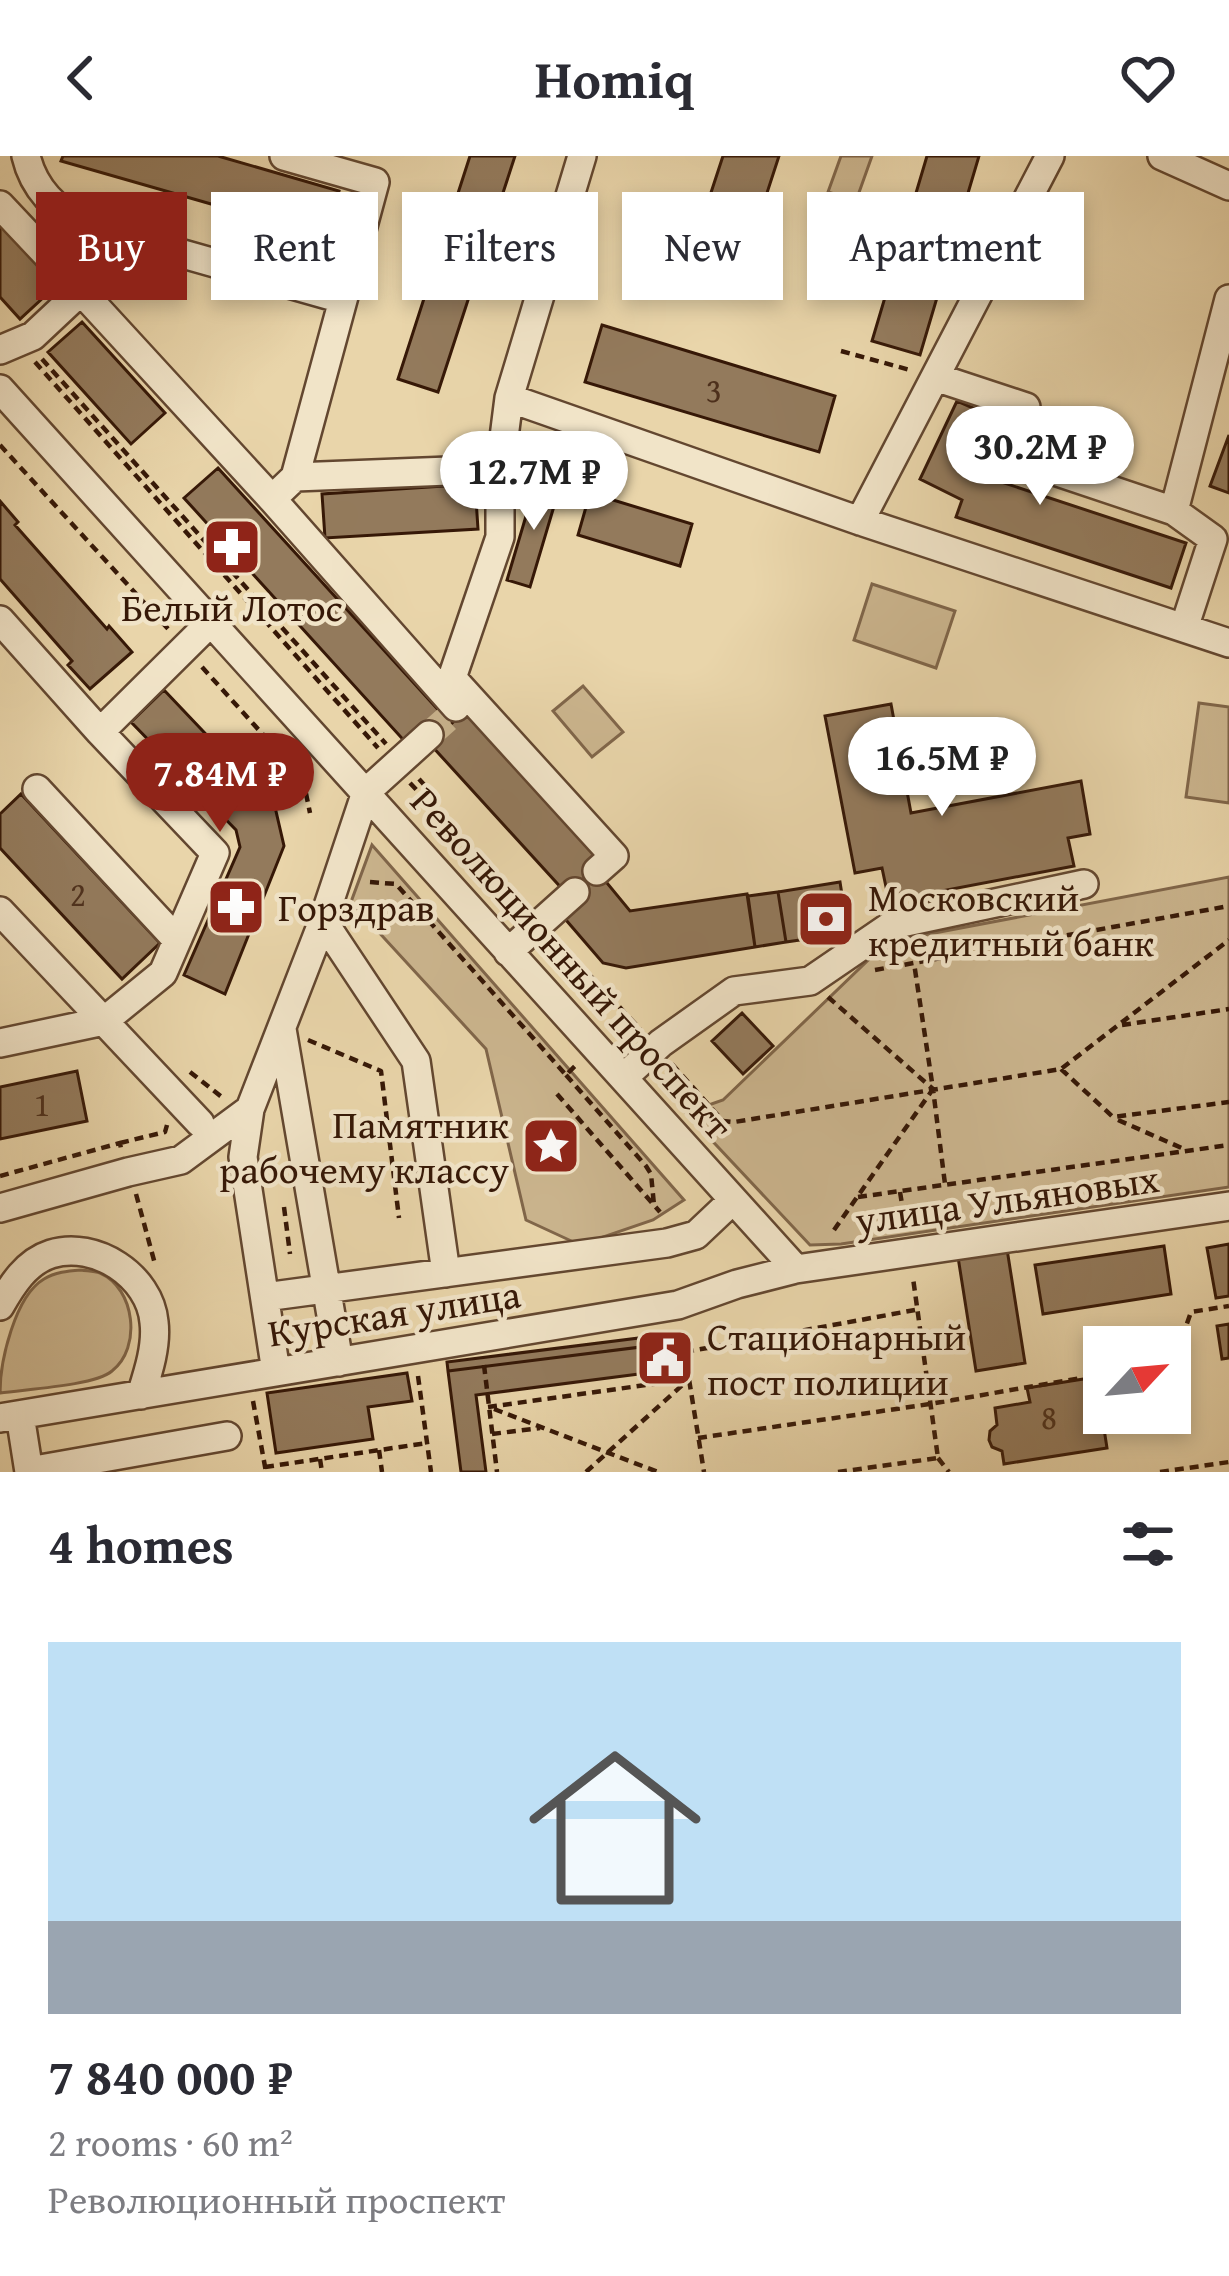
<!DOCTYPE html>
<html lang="en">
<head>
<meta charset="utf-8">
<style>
  :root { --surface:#fff; --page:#f7f7f7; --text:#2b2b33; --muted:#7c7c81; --line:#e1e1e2; --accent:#8f2418 }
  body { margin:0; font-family:"Gentium Book Plus",serif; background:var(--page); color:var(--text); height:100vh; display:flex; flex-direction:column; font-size:45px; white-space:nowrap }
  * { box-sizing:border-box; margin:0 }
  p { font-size:39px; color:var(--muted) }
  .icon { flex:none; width:66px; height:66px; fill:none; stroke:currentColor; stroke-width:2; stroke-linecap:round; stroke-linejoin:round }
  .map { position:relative; height:1316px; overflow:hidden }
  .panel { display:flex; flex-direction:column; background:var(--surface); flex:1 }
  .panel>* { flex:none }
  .top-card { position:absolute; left:36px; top:36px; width:1158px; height:108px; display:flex; gap:24px }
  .needle { width:78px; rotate:64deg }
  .tools { position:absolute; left:1083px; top:1170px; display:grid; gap:24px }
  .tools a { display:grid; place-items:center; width:108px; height:108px; border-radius:0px; background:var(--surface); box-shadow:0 6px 18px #0003; font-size:60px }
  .price { position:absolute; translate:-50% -102px; padding:0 27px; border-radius:42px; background:#fff; color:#222; font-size:39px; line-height:78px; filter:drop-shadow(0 3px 6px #0008) }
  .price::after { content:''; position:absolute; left:50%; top:72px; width:36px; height:27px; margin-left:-18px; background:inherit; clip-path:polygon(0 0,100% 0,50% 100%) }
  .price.active { background:var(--accent); color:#fff }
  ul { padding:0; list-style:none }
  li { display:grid; align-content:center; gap:24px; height:636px; padding:0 48px }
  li+li { border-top:3px solid var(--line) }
  li span { display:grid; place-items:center; height:372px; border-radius:0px; color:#555 }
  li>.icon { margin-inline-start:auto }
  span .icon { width:216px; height:216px; fill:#fffc; stroke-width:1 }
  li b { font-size:51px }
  h2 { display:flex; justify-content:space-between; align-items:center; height:144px; padding:0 48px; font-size:51px }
  .chip { padding:0 42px; border-radius:0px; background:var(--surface); box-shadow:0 6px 18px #0003; font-size:42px; line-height:108px }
  .chip.active { background:var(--accent); color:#fff }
  header { display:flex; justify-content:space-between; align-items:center; height:156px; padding:0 48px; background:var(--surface); font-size:54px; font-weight:700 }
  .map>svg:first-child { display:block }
  .green { fill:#cbb58e; stroke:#80664a; stroke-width:3 }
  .building { fill:#937a5c; stroke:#361807; stroke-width:3 }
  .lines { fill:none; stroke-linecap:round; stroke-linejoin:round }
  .minor-tunnel { stroke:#c5af89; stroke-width:27; stroke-dasharray:27 14; stroke-linecap:butt }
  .minor-casing { stroke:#634730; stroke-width:32 }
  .path { stroke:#361807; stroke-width:4.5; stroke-dasharray:9 6; stroke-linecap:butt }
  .minor { stroke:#f1e4c8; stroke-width:27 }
  .labels { text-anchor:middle; stroke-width:9; stroke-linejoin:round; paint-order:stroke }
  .number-label { font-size:33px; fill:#4d301c }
  .poi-label { font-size:39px; fill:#361807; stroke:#f1e4c8; text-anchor:start }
  .street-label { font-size:39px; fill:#361807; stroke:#f1e4c8 }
</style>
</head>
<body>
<header><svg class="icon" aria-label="back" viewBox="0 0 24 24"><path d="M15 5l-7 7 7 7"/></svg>Homiq<svg class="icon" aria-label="heart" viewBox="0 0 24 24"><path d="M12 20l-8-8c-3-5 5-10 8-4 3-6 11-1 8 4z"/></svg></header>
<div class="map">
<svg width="1229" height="1316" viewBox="0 0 1229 1316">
  <rect width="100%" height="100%" fill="#e9d5aa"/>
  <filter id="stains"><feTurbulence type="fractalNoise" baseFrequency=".00167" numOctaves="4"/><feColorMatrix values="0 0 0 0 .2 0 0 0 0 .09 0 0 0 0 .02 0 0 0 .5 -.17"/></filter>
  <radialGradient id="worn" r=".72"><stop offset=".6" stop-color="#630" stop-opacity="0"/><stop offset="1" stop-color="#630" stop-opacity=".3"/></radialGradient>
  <!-- green -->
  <path class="green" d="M841 0H872L856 45 828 36Z
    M872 428 955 455 936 512 854 484Z
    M583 530 623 576 592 601 553 555Z
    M1199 547 1229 551V647L1186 641Z
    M372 689 684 1044 653 1064 580 1089 526 1064 486 893 351 746Z
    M1229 721V1031L841 1088 810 1089 686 957 723 944 887 786Z
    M81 1114C87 1115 94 1115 100 1117 135 1132 142 1192 112 1215 94 1230 26 1233 0 1237 0 1205 15 1140 44 1123 55 1116 68 1115 81 1114Z"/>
  <!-- building -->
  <path class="building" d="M63 0H218L339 35 326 81 61 5Z
    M470 0H515L438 236 398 223Z
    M723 0H779L752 83 701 67Z
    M927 0H979L920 199 872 185Z
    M0 64 58 128 20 163 0 141Z
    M695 87 724 100 716 118 686 104Z
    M82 166 165 257 131 288 48 196Z
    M602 169 835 240 819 296 585 226Z
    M957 245 1001 264 977 318 1186 387 1171 432 956 361 962 344 920 323Z
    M1229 279V337L1210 330Z
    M218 312 442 558 408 589 184 342Z
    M537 323 560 330 530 431 507 424Z
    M475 328 478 373 325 382 322 338Z
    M590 337 692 368 680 410 578 379Z
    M0 345 18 366 15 369 107 473 109 470 132 496 90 533 68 509 72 505 0 423Z
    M164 534 275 651 284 690 225 838 184 819 240 691 236 674 131 566Z
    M891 548 911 657 1081 625 1090 678 1068 682 1074 710 889 745 882 712 855 717 825 560Z
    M467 553 602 702 593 710 630 755 747 738 755 791 626 812 603 807 560 757 565 736 430 588Z
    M21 638 160 787 122 823 0 692V658Z
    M840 726 848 777 786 786 778 736Z
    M778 736 786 786 755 791 748 740Z
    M742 857 773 890 743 918 712 885Z
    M77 915 87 965 0 983V931Z
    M1229 1088V1140L1216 1142 1207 1092Z
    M1164 1090 1171 1138 1043 1158 1035 1109Z
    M1007 1093 1025 1207 976 1215 958 1101Z
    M1229 1168V1202L1222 1203 1217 1170Z
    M663 1179 664 1188 448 1215 447 1206Z
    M674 1187 678 1213 476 1239 486 1316H461L448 1215Z
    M407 1217 412 1245 368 1251 373 1283 276 1297 267 1237Z
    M1096 1221 1107 1292 1004 1308 1002 1295 992 1291 989 1284 990 1275 997 1269 995 1252 1030 1246 1027 1232Z"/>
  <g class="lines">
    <!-- minor-tunnel -->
    <path class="minor-tunnel" d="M429 579 447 563"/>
    <!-- minor casing -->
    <g class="minor-casing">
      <path id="minor" d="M26 0C34 34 56 53 84 70L342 143
        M582 0 509 242 500 313V381L452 522 614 700 597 715
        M1162 0 1229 30
        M0 49 81 135
        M0 194 33 180 81 135 272 343 295 321 375 26 284 0
        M935 221 1026 251 1010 300 1174 355 1213 383 1184 472
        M0 233 796 1113
        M509 242 860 365 1229 487
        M295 321 500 313
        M272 343 456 551
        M1174 355 1229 143
        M860 365 1050 0
        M0 464 100 576 215 697 163 817 104 865 0 887
        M100 576 211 466
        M37 633 177 784
        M0 755 200 967
        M323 765 416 905 446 1117
        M508 796 575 736
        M282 873 339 1206
        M624 921 661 887 734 835 810 825 892 769 1084 728
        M0 1052 128 1016 181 1004 250 953
        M265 1141 667 1087 696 1079 733 1044
        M0 1150C12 1129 26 1106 51 1098 95 1084 150 1120 154 1166 157 1190 148 1217 141 1239
        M276 1216 243 1001 250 953 323 765 366 636 429 579
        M20 1259 29 1316
        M0 1262 678 1149 737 1128 796 1113 1229 1050
        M29 1315 227 1280"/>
    </g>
    <!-- path -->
    <path class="path" d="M841 195 910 214
      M42 203 386 588
      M35 206 378 592
      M0 289 170 475
      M202 511 303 623 310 657
      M419 623 439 645
      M410 627 525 750
      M370 726 396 728 566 919 575 910
      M558 785 640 873
      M875 814 1229 750
      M828 841 933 933 945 1028
      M1122 869 1229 853
      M308 884 381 915 399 1062
      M672 908 723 965 734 966 1061 913 1229 784
      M1061 913 1113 961 1229 946
      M190 916 223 942
      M566 919 646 1010 651 1018 654 1049
      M557 938 660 1056
      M1118 964 1184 993
      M120 987 165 976 167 969
      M0 1020 120 987 121 993
      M900 1036 905 1066
      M136 1038 155 1108
      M858 1041 1229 989
      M284 1051 290 1098
      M834 1074 933 933 914 807
      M682 1180 704 1316
      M685 1196 915 1154
      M1170 1207H1173L1191 1156 1229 1150
      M484 1209 497 1316
      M418 1220 431 1316
      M253 1245 266 1316
      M488 1251 689 1223
      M494 1253 658 1316
      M492 1278 540 1272
      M698 1282 930 1248 1104 1218
      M379 1294 382 1316
      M938 1302 949 1316
      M320 1303 322 1316
      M265 1311 427 1287
      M586 1316 689 1223
      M838 1316 938 1302 913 1122
      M1160 1316 1229 1306"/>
    <!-- minor -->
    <use href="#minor" class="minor"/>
  </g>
  <!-- icons -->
  <defs>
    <g id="pharmacy-square" transform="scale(3)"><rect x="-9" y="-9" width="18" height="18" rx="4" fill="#8f2418" stroke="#f1e4c8"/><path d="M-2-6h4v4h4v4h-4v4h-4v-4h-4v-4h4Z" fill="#fff"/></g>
    <g id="bank-square" transform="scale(3)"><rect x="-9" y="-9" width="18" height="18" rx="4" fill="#8f2418" stroke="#f1e4c8"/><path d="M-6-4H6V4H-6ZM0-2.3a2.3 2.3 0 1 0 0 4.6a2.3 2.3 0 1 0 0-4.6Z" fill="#fff"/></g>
    <g id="sight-square" transform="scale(3)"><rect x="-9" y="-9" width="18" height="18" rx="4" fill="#8f2418" stroke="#f1e4c8"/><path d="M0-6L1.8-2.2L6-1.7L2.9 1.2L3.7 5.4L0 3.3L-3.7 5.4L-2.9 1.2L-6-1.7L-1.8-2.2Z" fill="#fff"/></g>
    <g id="civic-square" transform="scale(3)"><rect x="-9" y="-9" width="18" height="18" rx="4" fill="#8f2418" stroke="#f1e4c8"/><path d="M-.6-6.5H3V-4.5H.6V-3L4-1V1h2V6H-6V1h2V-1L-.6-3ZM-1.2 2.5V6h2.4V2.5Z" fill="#fff"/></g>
  </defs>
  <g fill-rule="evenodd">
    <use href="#pharmacy-square" x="232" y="391"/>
    <use href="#pharmacy-square" x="236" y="751"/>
    <use href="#bank-square" x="826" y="763"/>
    <use href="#sight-square" x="551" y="990"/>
    <use href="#civic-square" x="665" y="1202"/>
  </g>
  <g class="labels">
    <!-- number labels -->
    <g class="number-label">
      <text x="714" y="246">3</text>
      <text x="78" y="750">2</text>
      <text x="42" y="960">1</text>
      <text x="1049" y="1273">8</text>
    </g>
    <!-- poi labels -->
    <g class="poi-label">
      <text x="232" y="465" text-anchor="middle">Белый Лотос</text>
      <text x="868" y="755">Московский<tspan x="868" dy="45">кредитный банк</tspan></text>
      <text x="278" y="765">Горздрав</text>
      <text x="509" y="982" text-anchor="end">Памятник<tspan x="509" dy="45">рабочему классу</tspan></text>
      <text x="707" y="1194">Стационарный<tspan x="707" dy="45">пост полиции</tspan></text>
    </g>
    <!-- street labels -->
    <g class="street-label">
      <text transform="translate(572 807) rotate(48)" y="14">Революционный проспект</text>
      <text transform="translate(1007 1043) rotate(-8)" y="14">улица Ульяновых</text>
      <text transform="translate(394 1157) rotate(-9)" y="14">Курская улица</text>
    </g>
  </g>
  <rect width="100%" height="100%" filter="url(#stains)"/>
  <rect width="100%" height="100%" fill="url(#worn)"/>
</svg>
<div class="tools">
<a><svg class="needle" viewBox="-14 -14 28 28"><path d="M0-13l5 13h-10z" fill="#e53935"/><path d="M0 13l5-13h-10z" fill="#7c7c81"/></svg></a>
</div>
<b class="price" style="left:1040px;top:352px">30.2M ₽</b>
<b class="price" style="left:534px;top:377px">12.7M ₽</b>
<b class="price" style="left:942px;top:663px">16.5M ₽</b>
<b class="price active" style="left:220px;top:679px">7.84M ₽</b>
<div class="top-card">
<a class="chip active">Buy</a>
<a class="chip">Rent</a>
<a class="chip">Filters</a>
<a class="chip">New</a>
<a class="chip">Apartment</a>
</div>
</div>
<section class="panel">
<h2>4 homes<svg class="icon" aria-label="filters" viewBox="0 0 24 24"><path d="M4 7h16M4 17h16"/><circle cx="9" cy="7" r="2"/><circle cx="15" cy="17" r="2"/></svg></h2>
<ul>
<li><span style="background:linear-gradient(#bfe0f5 75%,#9aa5b1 0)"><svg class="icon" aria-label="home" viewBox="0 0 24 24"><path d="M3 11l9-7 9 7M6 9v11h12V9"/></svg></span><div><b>7 840 000 ₽</b><p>2 rooms · 60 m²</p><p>Революционный проспект</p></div></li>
</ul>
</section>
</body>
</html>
